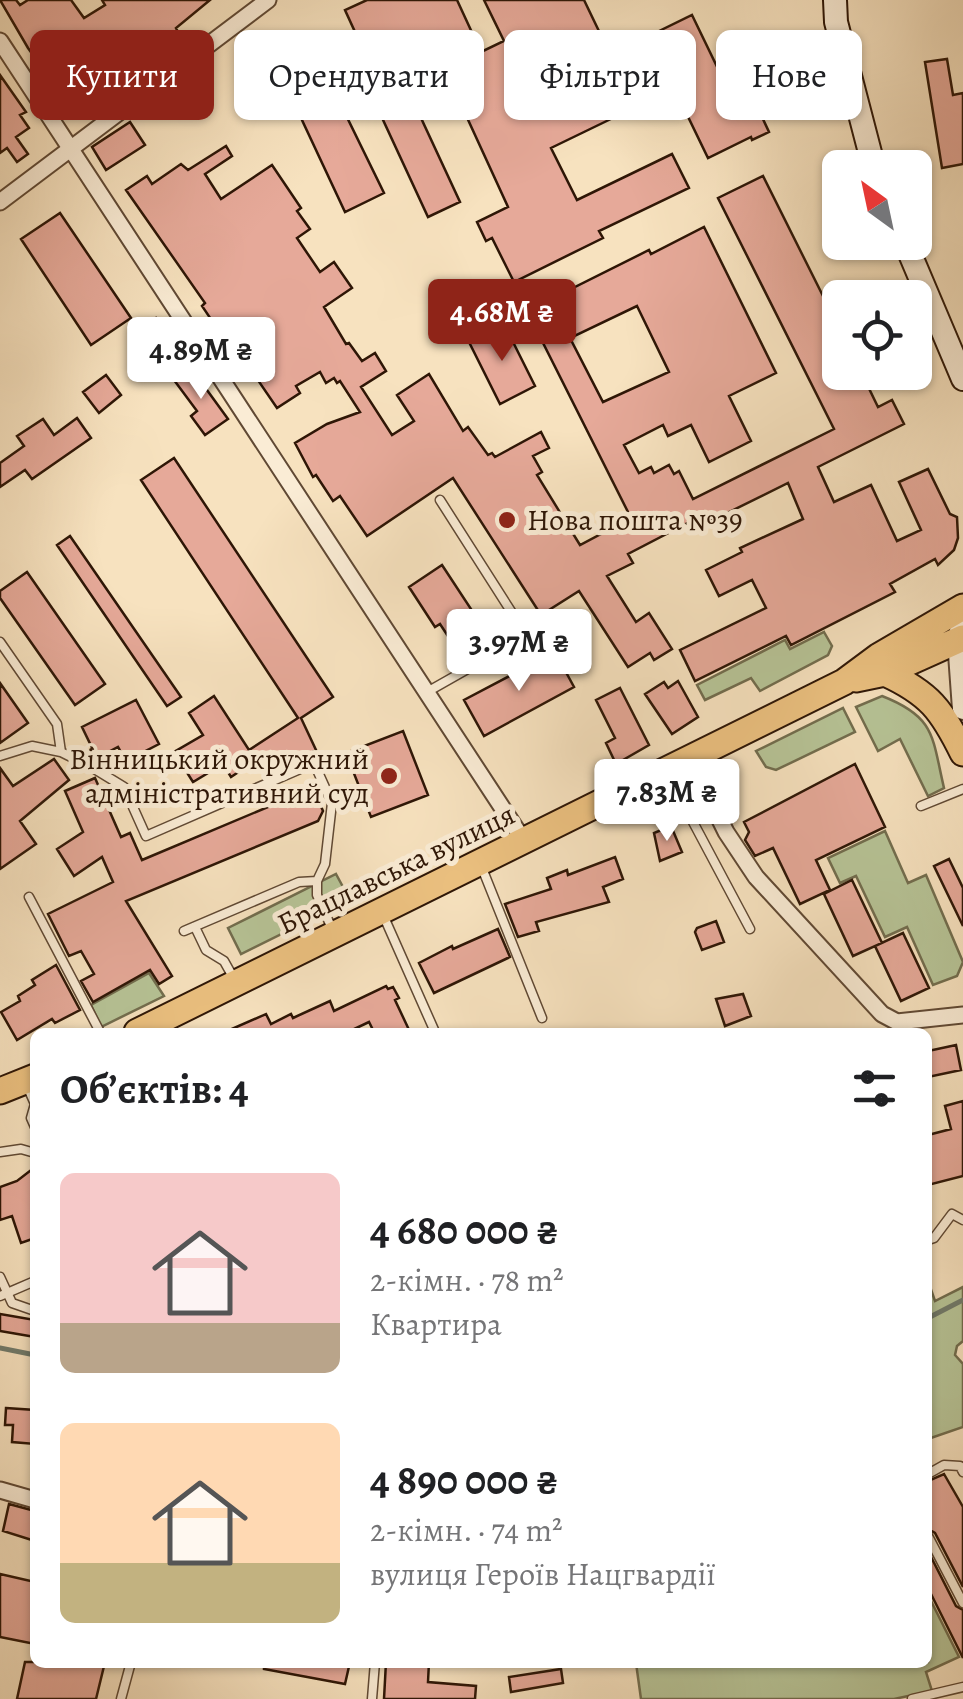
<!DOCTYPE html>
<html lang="uk">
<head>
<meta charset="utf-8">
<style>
  :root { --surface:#fff; --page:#f2f2f2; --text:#202124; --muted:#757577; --accent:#8f2418 }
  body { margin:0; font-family:Alegreya,serif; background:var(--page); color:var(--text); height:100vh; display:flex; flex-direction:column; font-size:38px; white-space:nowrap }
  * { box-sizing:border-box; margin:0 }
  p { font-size:32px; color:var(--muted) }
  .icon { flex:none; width:55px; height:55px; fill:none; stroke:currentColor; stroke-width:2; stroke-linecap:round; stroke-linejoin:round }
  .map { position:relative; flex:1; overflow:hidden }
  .sheet { position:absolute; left:30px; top:1028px; width:902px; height:640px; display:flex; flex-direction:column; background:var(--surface); border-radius:15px; box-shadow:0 2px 8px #0004 }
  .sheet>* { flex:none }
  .top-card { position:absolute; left:30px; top:30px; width:905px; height:90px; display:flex; gap:20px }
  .needle { width:65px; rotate:327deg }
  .tools { position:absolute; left:822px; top:150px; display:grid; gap:20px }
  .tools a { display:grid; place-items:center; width:110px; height:110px; border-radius:15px; background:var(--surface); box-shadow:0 2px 8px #0004; font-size:50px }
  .price { position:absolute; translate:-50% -85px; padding:0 22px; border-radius:10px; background:#fff; color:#222; font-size:32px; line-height:65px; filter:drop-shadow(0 2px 5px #0008) }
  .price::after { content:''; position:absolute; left:50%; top:60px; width:30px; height:22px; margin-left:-15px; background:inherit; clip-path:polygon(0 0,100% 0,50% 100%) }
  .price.on { background:var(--accent); color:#fff }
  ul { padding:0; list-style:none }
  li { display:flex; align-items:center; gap:30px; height:250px; padding:0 30px }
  li span { display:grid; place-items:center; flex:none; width:280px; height:200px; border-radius:15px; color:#555 }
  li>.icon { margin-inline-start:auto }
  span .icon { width:120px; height:120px; fill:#fffc; stroke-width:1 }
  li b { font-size:42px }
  h2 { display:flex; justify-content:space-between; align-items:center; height:120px; padding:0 30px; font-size:42px }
  .pill { padding:0 35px; border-radius:15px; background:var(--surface); box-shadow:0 2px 8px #0004; font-size:35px; line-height:90px }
  .pill.on { background:var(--accent); color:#fff }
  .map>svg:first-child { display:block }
  .green { fill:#b7c497; stroke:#726d4e; stroke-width:2.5 }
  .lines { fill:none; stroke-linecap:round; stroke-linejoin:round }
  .stream { stroke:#717b6c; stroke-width:5 }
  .building { fill:#e6a999; stroke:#2e1606; stroke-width:2.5; fill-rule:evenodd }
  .service-casing { stroke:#604934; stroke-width:11 }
  .minor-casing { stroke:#604934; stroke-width:19 }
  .tertiary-casing { stroke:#604934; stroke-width:24 }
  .secondary-casing { stroke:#2e1606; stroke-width:26 }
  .primary-casing { stroke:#2e1606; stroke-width:29 }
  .service { stroke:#faecd5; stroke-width:8 }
  .minor { stroke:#faecd5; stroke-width:15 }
  .tertiary { stroke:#faecd5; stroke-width:20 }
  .secondary { stroke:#faecd5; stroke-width:22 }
  .primary { stroke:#ecc180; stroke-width:25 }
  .poi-dot { fill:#8f2418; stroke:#faecd5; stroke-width:4 }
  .labels { text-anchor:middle; stroke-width:10; stroke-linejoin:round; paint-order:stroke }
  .poi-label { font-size:30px; fill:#2e1606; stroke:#faecd5; text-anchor:start }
  .street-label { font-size:30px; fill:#2e1606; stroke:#faecd5 }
</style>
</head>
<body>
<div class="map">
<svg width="963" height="1699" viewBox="0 0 963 1699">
  <rect width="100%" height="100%" fill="#f7e2bf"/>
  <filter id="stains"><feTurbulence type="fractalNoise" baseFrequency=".002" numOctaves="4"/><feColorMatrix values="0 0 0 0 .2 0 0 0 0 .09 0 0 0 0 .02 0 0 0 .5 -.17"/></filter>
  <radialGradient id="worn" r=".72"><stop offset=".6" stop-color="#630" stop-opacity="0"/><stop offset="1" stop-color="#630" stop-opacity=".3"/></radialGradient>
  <!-- green -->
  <path class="green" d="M824 632 832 646 828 655 760 691 751 678 705 700 697 685 785 640 790 649Z
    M882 696C936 717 932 737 944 788L928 796 900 739 878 751 856 707Z
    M843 708 855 732 776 770 766 767 756 751Z
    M885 831 908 883 926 875 963 962 957 976 933 985 907 927 885 937 856 876 840 883 828 858Z
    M336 874 350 900 241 954 228 928Z
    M149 973 164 996 101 1027 91 1005Z
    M928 1281 935 1301 963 1287V1341L957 1346 955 1355 963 1364V1427L928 1439Z
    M928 1595 959 1657 926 1672 932 1691 894 1699H641L636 1663 928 1662Z"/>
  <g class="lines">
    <!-- stream -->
    <path class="stream" d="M928 1318 963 1300
      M0 1348 35 1355"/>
  </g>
  <!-- building -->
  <path class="building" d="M0 0H16L20 5 28 0H71L84 18 105 5 102 0H210L176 28 178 32 142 55 139 51 134 54 130 48 107 63 124 91 111 101 103 90 87 101 82 94 73 101 66 91 61 94 28 48Z
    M367 0H457L481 52 504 41 484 0H584L622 79 637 71 650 100 551 148 577 200 672 154 689 188 599 231 603 238 514 282 492 238 486 241 477 222 508 207 453 87 415 105 460 202 428 217 371 94 342 107 384 193 345 212 273 58 307 41 326 75 366 56 345 10Z
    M692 15 738 110 755 102 769 132 752 140 751 137 708 158 649 36Z
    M947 59 953 95 963 93V164L942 168 925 62Z
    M0 75 26 112 20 115 29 128 16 137 28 154 17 162 7 148 0 153Z
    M130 122 145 145 106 170 92 147Z
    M226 146 232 156 205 174 221 199 272 165 301 208 297 211 310 229 297 238 320 272 334 262 352 288 324 307 346 344 349 343 362 361 375 353 386 371 361 387 392 435 414 421 397 395 429 374 463 431 468 427 488 455 492 453 495 457 541 432 549 448 533 456 542 472 537 475 580 545 631 518 527 311 649 250 651 254 704 227 776 373 729 396 751 441 709 462 691 425 668 436 663 425 624 445 639 473 651 467 654 473 669 465 674 474 679 471 693 499 834 429 718 198 763 176 840 330V372H861L878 407 892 400 904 424 818 467 834 502 871 485 897 541 921 530 899 482 928 469 950 514 957 517 958 538 954 550 938 565 935 559 890 584 895 592 791 645 786 636 695 681 680 650 766 608 752 580 719 596 706 570 742 552 740 548 803 519 788 483 711 521 707 513 628 554 633 563 607 576 636 622 649 613 672 649 654 660 650 653 628 667 579 591 541 615 453 478 367 536 340 496 333 501 316 475 313 477 295 443 327 424 360 412 340 381 337 383 334 378 326 383 320 372 296 386 300 393 277 408 238 351 230 342 227 343 202 306 205 303 126 190 147 176 152 184 181 164 188 170ZM637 306 669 372 603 402 570 338Z
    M60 213 131 318 91 345 21 239Z
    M156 318 170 337 151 350 146 343 141 347 132 334Z
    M504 324 535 386 500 404 469 342Z
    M191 368 228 419 205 435 191 416 197 411 174 380Z
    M106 375 121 395 99 413 83 392Z
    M77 418 91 438 32 479 25 470 0 487V463L24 446 17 436 43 419 54 435Z
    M174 458 333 697 301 718 316 750 275 771 267 753 231 777 223 764 193 782 174 752 203 735 189 713 214 696 249 750 298 718 141 480Z
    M70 536 181 697 167 706 57 545Z
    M442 565 494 644 465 662 440 624 435 627 409 587Z
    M27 572 105 684 75 705 0 598V591Z
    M555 652 574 687 484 736 464 700Z
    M678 681 698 717 672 734 645 694 664 682 668 688Z
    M0 683 28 723 0 743Z
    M620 688 649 745 616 764 606 743 615 738 596 700Z
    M136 700 159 744 126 761 118 747 97 758 82 727Z
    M403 731 428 795 371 817 346 753Z
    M54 759 69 780 20 821 36 844 0 869V768L13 786Z
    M855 764 885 827 816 860 830 890 800 904 773 848 755 856 745 840 749 832 744 822Z
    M95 778 121 837 130 833 142 860 313 788 323 811 318 821 126 901 172 976 159 984 150 970 93 1002 81 981 94 974 81 951 69 956 48 914 113 882 102 857 74 876 57 849 83 832 65 791Z
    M671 826 682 852 660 861 654 833Z
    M615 857 623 879 603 887 609 902 536 922 539 931 518 937 505 904 551 889 547 878 567 870 568 875Z
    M949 859 963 888V926L934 866Z
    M852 880 882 943 853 956 824 894Z
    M716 921 724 942 702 950 695 932 697 928Z
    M498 929 510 957 434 993 419 963 452 946 453 949Z
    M903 933 929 988 901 1001 875 946Z
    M56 965 80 1010 55 1023 52 1019 17 1040 1 1012 20 1001 18 996 35 985 32 980Z
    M386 986 388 989 393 987 399 998 395 1000 410 1032H374L369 1022 348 1032H225L266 1014 271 1024 291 1014 293 1018 330 1001 334 1011Z
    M743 994 751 1016 725 1026 716 999Z
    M956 1045 961 1070 928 1077V1051Z
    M963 1101V1176L928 1185V1135L951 1129 945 1106Z
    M35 1167V1238L21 1243 12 1216 0 1220V1187L17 1181Z
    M0 1314 35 1320V1337L0 1331Z
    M6 1408 35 1410V1444L12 1442 13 1425H5Z
    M944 1474 963 1507V1587L935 1533 928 1529V1481Z
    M9 1504 35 1511V1541L3 1531Z
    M928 1551 956 1606 963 1610V1658L928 1588Z
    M0 1574 35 1582V1644L0 1637Z
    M25 1662H105L96 1699H17Z
    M264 1662H350L345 1684 264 1669Z
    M386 1662H429L428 1682 476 1686 475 1699H384Z
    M561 1669 563 1683 511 1692 509 1677Z"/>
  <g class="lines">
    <!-- service casing -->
    <g class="service-casing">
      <path id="service" d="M0 642 57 724 61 752
        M427 692 517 641 521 627 440 500
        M0 756 32 746 61 752 93 768 124 787 146 836 314 763 332 803 325 864 317 881V895L333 931
        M668 775 750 929
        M921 806 963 789
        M482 868 542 1018
        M29 897 100 1032
        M384 917 435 1032
        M195 927 206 950 224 961 233 977
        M184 931 299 882 317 881
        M27 1086 35 1104 31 1118 35 1127
        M0 1152 21 1149 35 1153
        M928 1240 934 1238 952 1214 963 1220
        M0 1277 12 1303 35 1311
        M0 1296 35 1281
        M928 1474 944 1465 960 1466 963 1472
        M928 1536 963 1603
        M121 1699 131 1662
        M372 1699 375 1662
        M912 1699 963 1687"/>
    </g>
    <!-- minor casing -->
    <g class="minor-casing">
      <path id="minor" d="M0 41 524 841
        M0 202 268 0
        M690 759 726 832 756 877 882 1014 897 1022 963 1015
        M0 1490 35 1500"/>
    </g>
    <!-- tertiary casing -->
    <g class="tertiary-casing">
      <path id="tertiary" d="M963 618 958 640 963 709"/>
    </g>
    <!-- secondary casing -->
    <g class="secondary-casing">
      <path id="secondary" d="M835 0 836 22 874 168
        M905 242 963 379"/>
    </g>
    <!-- primary casing -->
    <g class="primary-casing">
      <path id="primary" d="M885 673C929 693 942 710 963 753
        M856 679 885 673 963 638
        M137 1032 844 682 879 656 963 607
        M0 1091 35 1077"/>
    </g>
    <!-- service -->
    <use href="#service" class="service"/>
    <!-- minor -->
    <use href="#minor" class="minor"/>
    <!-- tertiary -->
    <use href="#tertiary" class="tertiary"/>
    <!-- secondary -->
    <use href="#secondary" class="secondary"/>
    <!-- primary -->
    <use href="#primary" class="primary"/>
  </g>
  <!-- markers -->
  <g class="poi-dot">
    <circle cx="507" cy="520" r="10"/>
    <circle cx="389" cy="776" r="10"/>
  </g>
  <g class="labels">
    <!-- poi labels -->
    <g class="poi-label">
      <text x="527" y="530">Нова пошта №39</text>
      <text x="369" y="769" text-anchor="end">Вінницький окружний<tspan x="369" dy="34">адміністративний суд</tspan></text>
    </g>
    <!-- street labels -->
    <g class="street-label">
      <text transform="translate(396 869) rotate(-26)" y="10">Брацлавська вулиця</text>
    </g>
  </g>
  <rect width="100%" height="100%" filter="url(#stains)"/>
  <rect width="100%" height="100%" fill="url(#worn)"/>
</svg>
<div class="tools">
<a><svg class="needle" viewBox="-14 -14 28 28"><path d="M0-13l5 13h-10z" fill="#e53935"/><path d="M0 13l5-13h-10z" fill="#757577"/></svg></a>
<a><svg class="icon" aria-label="locate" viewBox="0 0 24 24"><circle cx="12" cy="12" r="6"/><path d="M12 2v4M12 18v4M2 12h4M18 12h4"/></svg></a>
</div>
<b class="price on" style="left:502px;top:364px">4.68M ₴</b>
<b class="price" style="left:201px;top:402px">4.89M ₴</b>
<b class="price" style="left:519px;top:694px">3.97M ₴</b>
<b class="price" style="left:667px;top:844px">7.83M ₴</b>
<div class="top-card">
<a class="pill on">Купити</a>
<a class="pill">Орендувати</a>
<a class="pill">Фільтри</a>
<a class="pill">Нове</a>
</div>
<section class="sheet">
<h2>Об’єктів: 4<svg class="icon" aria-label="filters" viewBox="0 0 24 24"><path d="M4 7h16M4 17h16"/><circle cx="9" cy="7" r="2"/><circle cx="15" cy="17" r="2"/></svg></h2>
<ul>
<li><span style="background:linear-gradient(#f6c9c9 75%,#b9a48a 0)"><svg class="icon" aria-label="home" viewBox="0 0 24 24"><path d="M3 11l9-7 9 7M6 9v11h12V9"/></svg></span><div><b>4 680 000 ₴</b><p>2-кімн. · 78 m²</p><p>Квартира</p></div></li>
<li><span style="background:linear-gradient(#ffd9b3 70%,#c2b280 0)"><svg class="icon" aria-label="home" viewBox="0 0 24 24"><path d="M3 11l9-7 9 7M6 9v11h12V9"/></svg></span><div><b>4 890 000 ₴</b><p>2-кімн. · 74 m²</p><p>вулиця Героїв Нацгвардії</p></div></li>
</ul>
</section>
</div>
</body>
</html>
